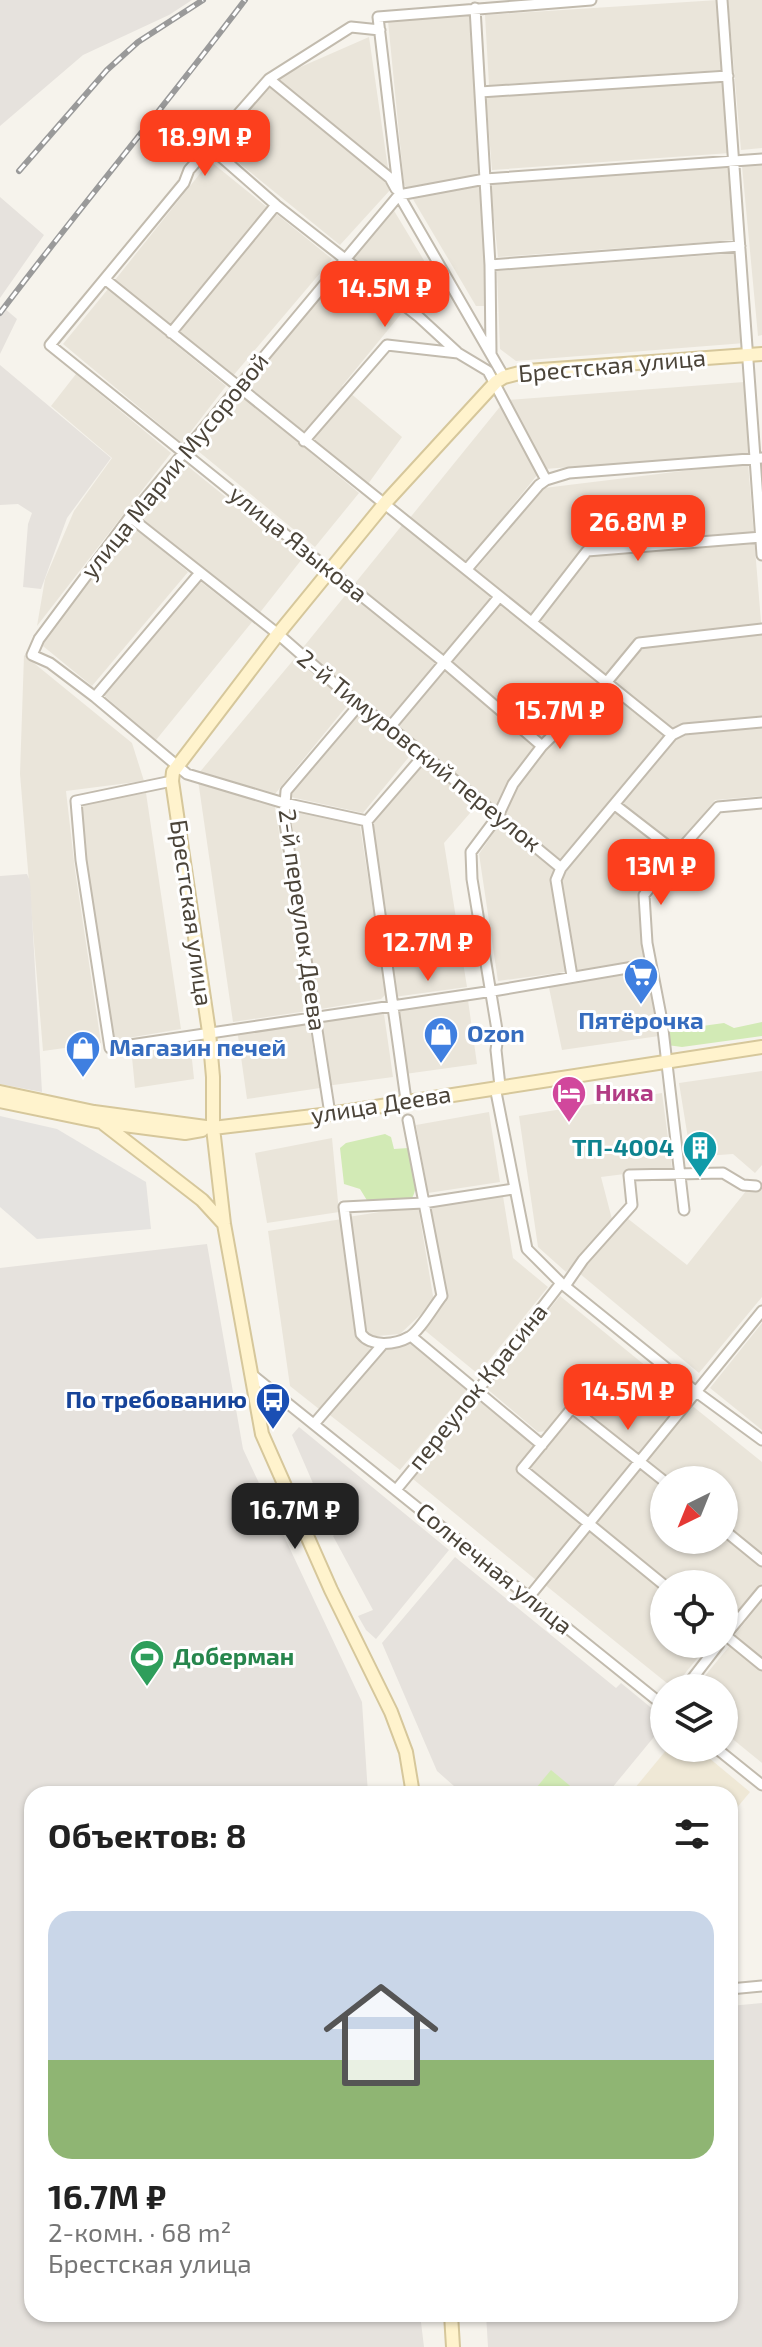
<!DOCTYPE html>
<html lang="ru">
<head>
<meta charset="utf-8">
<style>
  :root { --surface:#fff; --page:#f6f6f6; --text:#222; --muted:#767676; --line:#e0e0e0; --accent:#fc3f1d }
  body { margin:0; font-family:"Exo 2",sans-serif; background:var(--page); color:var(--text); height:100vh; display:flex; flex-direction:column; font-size:30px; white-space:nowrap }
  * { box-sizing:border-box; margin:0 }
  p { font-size:26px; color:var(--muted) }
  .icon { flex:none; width:44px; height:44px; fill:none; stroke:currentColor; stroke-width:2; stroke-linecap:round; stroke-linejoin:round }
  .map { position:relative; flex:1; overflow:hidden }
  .sheet { position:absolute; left:24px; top:1786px; width:714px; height:536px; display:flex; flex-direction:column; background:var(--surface); border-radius:24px; box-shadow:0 2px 6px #0004 }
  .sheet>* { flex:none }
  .needle { width:52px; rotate:223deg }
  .controls { position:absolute; left:650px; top:1466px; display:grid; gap:16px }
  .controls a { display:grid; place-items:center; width:88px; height:88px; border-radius:50%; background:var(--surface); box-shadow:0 2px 6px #0004; font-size:40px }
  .price { position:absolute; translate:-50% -68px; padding:0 18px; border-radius:16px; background:var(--accent); color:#fff; font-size:26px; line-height:52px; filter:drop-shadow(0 2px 4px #0008) }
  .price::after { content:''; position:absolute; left:50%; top:48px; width:24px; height:18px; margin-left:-12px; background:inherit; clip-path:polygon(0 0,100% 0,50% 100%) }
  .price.active { background:#222; color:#fff }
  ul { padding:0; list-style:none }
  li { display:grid; align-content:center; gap:16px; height:424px; padding:0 24px }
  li+li { border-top:2px solid var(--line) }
  li span { display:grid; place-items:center; height:248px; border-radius:24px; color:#555 }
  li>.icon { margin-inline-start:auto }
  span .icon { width:144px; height:144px; fill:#fffc; stroke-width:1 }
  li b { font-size:34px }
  h2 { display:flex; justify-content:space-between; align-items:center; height:96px; padding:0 24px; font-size:34px }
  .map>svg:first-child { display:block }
  .residential { fill:#eae5da }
  .industrial { fill:#e6e2dd }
  .education { fill:#efe8d6 }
  .green { fill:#d2eab5 }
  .parking { fill:#e5e3e0 }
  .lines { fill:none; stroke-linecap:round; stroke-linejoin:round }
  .street-casing { stroke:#c2bbae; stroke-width:13 }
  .secondary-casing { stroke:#d6c79b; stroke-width:16 }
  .street { stroke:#fff; stroke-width:9 }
  .secondary { stroke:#fff3cd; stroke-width:12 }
  .rail-casing { stroke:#9a9a9a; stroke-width:6 }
  .rail { stroke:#fff; stroke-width:3; stroke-dasharray:9; stroke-linecap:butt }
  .labels { text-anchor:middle; stroke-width:6; stroke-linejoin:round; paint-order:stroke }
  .street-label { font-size:24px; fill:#4b4439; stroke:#fff }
  .shop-label { font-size:24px; font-weight:bold; fill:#366cbe; stroke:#fff; text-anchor:start }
  .hotel-label { font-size:24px; font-weight:bold; fill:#b23c85; stroke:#fff; text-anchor:start }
  .culture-label { font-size:24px; font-weight:bold; fill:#0d838f; stroke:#fff; text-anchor:end }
  .transit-label { font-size:24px; font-weight:bold; fill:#164399; stroke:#fff; text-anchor:end }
  .leisure-label { font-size:24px; font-weight:bold; fill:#27864d; stroke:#fff; text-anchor:start }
</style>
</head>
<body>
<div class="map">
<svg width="762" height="2347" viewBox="0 0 762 2347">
  <rect width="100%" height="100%" fill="#f6f3ec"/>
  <!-- residential -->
  <path class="residential" d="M718 0 722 70 489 85 485 15Z
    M728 0H762V148L741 150Z
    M469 15 488 306H476L404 184 388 21Z
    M369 37 391 189 340 245 218 146 264 83Z
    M724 80 730 153 492 170 486 97Z
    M210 161 268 208 170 326 115 280Z
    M762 164V335L758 336 742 166Z
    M729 167 735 240 498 257 490 182Z
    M393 209 440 287 414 311 351 257Z
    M274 212 332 259 232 377 179 333Z
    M738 253 745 343 516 361 500 349 497 271Z
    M341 268 401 314 342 386 402 437 368 484 247 387Z
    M108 289 226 386 182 443 63 344Z
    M76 374 171 453 37 626 45 579 74 511 112 458 51 406Z
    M744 382 749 454 544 469 507 400Z
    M241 395 359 493 315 547 198 451Z
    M503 403 538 474 465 564 409 519Z
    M748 463 762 634V796L715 800 638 894 644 961 498 981 479 854 505 816 301 650 403 524 470 576 544 488Z
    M185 464 302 559 258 615 141 519Z
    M133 526 188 572 92 686 38 642Z
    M196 578 252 622 156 740 102 694Z
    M24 655 132 743 144 781 66 791 75 870 101 1043 43 1051 20 774Z
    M295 658 350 702 275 794 199 773Z
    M358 706 413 752 363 813 286 796Z
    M419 757 477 805 444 843 467 987 394 997 367 826Z
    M198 780 274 801 307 1011 233 1022Z
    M146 793 181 1029 110 1041 76 803Z
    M291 807 359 819 386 994 381 999 315 1010 285 809Z
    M649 967 659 1036 562 1050 548 983Z
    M467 993 477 1064 405 1074 395 1005Z
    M383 1007 393 1077 326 1086 316 1017Z
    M308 1018 320 1088 247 1099 237 1029Z
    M190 1040 194 1079 135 1088 131 1047Z
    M762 1071V1165L755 1173 733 1154 691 1157 679 1083Z
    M662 1093 672 1168 601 1177 613 1223 566 1272 538 1247 519 1116Z
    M489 1112 500 1182 428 1193 416 1125Z
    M332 1138 339 1212 267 1223 255 1153Z
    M754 1181 762 1187V1297L699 1373 579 1273 627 1218 687 1265Z
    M502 1190 513 1258 548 1287 478 1374 422 1328 447 1299 430 1201Z
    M418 1206 434 1302 400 1334 366 1337 348 1217Z
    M342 1219 356 1333 371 1350 319 1409 290 1386 268 1231Z
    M560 1296 685 1398 638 1455 573 1401 548 1431 538 1432 486 1388Z
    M762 1323V1430L710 1388Z
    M418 1341 470 1386 400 1470 326 1412 384 1347Z
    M481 1396 538 1442 516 1471 582 1525 536 1580 413 1479Z
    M690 1404 762 1462V1557L724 1526V1480H668L644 1460Z
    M572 1412 634 1462 590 1516 584 1515 527 1468Z
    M640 1467 664 1486V1540H724V1534L762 1565V1583L724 1629V1584H669L595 1523Z
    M588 1528 664 1589V1644H709L673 1688 544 1584Z
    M762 1601V1660L734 1636Z
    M731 1644 762 1669V1763L724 1732V1688H695Z"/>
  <!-- industrial -->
  <path class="industrial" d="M0 0H192L169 15 83 55 0 126Z
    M0 197 44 235 0 298Z
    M4 308 17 319 0 354V314Z
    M0 365 111 458 67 518 41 589 23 587 28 524 32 513 18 504 0 505Z
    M27 874 30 881 42 1092 0 1084V876Z
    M207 1244 243 1449 362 1702 368 1794H32V2314H420L424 2347H0V1268Z
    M299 1427 449 1550 376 1639 366 1630 358 1616 373 1610 333 1536 335 1534 292 1435Z
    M455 1557 616 1688 621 1683 660 1715 658 1732 607 1794H580L551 1771 531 1794H463L437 1771 382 1643Z
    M762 2003V2347H488L486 2314H730V2006Z"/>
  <!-- education -->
  <path class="education" d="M668 1748H697L750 1792 730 1816V1794H630Z"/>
  <!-- green -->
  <path class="green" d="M762 1022V1036L682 1047 667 1045 666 1031 724 1023 734 1028Z
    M385 1134 391 1137 394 1149 408 1148C413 1165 422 1188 409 1202H368L360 1189 344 1184 340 1148 346 1143Z
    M551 1770 580 1794H531Z"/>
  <!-- parking -->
  <path class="parking" d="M0 1116 57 1129 146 1182 151 1229 37 1239 0 1207Z"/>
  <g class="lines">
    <!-- street casing -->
    <g class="street-casing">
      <path id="street" d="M722 0 762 555
        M475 8 490 265 491 353
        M380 30 351 27 269 79 189 170 184 183 50 345 445 663 542 746
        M269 79 390 178 396 189
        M480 92 728 76
        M211 148 276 205 419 317 457 352
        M490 265 740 246
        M106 280 672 735
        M171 333 276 205
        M504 377 399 195 378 17 591 0
        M304 441 387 345 458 353 488 371 546 480
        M130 517 278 634 359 705 390 727 561 868
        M467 569 539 485 546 480 569 473 762 458
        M532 622 587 551 762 537
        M95 697 199 574
        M390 727 499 597
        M172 781 76 801 81 860 110 1048 493 991 651 964
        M615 805 677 853
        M367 821 284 803 187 774 95 697 50 663 32 655 39 639 130 517 399 195 485 179 762 159
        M572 976 556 880 561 868 672 735 684 729 762 722
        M500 1086 496 1050 498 1036 472 879 471 852 498 816 513 784 542 746 606 683 639 643 762 629
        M495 1087 527 1249 561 1283 695 1391 762 1440
        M406 1100 367 821 424 755
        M330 1114 284 817 286 791 359 705
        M408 1120 442 1296C434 1306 419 1332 409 1337 395 1345 371 1347 361 1334L344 1207 423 1203 513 1189
        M684 1210 662 1021 647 943 644 895 677 853 718 807 762 803
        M565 1286 583 1260 632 1205 629 1175 723 1173 743 1185 756 1186
        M411 1336 542 1445
        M250 1373 664 1706
        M314 1424 383 1344
        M664 1481 572 1408 522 1469 664 1585
        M396 1490 478 1390 561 1283
        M724 1530 762 1561
        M529 1597 762 1311
        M724 1634 762 1665
        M724 1637 762 1591
        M685 1688 719 1644
        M716 1748 762 1785
        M730 1989 762 1986"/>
    </g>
    <!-- secondary casing -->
    <g class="secondary-casing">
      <path id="secondary" d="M0 1092 94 1112 213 1128 330 1114 762 1047
        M0 1101 101 1122 185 1133 202 1130
        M104 1124 202 1200 224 1224
        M413 1794 406 1752 391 1712 331 1590 262 1434 224 1224 213 1128V1077L209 1032 172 781 173 772 278 634 385 503 496 382 504 377 527 371 762 354
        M451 2314 453 2347"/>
    </g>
    <!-- street -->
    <use href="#street" class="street"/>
    <!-- secondary -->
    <use href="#secondary" class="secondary"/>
    <!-- rail casing -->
    <g class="rail-casing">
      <path id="rail" d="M19 171 107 70 138 42 203 0
        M0 313C80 207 165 106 245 0"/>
    </g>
    <!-- rail -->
    <use href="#rail" class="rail"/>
  </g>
  <!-- icons -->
  <defs>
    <g id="supermarket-pin" transform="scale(1.8)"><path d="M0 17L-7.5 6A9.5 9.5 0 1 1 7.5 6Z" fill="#3f7fe0" stroke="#fff"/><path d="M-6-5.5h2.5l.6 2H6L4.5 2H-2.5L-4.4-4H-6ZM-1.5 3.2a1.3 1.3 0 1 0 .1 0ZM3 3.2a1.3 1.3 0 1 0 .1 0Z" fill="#fff"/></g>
    <g id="shop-pin" transform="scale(1.8)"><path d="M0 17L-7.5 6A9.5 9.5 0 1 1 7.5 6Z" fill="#3f7fe0" stroke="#fff"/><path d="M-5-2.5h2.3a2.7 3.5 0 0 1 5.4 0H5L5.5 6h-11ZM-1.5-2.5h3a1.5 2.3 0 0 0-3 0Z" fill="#fff"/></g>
    <g id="hotel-pin" transform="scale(1.8)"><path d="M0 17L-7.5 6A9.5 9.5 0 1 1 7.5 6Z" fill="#d1479c" stroke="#fff"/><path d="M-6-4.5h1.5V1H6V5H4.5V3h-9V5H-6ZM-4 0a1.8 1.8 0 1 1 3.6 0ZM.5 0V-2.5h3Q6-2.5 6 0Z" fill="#fff"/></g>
    <g id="building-pin" transform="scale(1.8)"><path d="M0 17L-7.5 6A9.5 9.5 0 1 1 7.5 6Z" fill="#0f9aa8" stroke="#fff"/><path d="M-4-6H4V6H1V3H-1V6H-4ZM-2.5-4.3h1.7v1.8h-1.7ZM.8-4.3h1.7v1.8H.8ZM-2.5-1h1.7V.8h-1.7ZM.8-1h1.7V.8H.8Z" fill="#fff"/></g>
    <g id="bus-pin" transform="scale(1.8)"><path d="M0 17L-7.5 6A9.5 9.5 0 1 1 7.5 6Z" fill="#1a4fb4" stroke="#fff"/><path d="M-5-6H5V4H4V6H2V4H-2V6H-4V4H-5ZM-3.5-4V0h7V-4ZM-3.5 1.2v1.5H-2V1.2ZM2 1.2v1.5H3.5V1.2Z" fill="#fff"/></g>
    <g id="stadium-pin" transform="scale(1.8)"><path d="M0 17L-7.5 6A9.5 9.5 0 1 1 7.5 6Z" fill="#2e9e5b" stroke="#fff"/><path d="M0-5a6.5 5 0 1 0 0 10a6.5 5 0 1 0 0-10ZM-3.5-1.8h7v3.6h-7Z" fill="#fff"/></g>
  </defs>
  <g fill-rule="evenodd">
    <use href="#supermarket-pin" x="641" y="975"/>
    <use href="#shop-pin" x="441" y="1034"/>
    <use href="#shop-pin" x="83" y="1048"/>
    <use href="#hotel-pin" x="569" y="1093"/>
    <use href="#building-pin" x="700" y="1148"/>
    <use href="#bus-pin" x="273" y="1400"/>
    <use href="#stadium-pin" x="147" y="1657"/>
  </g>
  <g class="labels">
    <!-- street labels -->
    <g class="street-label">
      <text transform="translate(612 366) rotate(-5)" y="8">Брестская улица</text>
      <text transform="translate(175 466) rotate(-51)" y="8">улица Марии Мусоровой</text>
      <text transform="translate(298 544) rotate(39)" y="8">улица Языкова</text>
      <text transform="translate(419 751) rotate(39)" y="8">2-й Тимуровский переулок</text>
      <text transform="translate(191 913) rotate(82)" y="8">Брестская улица</text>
      <text transform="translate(302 920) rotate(82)" y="8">2-й переулок Деева</text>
      <text transform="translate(381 1105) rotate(-9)" y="8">улица Деева</text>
      <text transform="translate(478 1387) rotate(-51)" y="8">переулок Красина</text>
      <text transform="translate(494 1569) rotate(39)" y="8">Солнечная улица</text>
    </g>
    <!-- shop labels -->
    <g class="shop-label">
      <text x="641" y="1029" text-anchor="middle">Пятёрочка</text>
      <text x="467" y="1042">Ozon</text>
      <text x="109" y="1056">Магазин печей</text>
    </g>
    <!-- hotel labels -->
    <g class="hotel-label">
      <text x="595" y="1101">Ника</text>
    </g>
    <!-- culture labels -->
    <g class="culture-label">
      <text x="674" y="1156">ТП-4004</text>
    </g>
    <!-- transit labels -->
    <g class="transit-label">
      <text x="247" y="1408">По требованию</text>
    </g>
    <!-- leisure labels -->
    <g class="leisure-label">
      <text x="173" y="1665">Доберман</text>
    </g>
  </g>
</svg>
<div class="controls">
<a><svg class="needle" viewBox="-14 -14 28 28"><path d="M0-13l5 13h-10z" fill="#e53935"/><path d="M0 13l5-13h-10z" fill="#767676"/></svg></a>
<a><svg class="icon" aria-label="locate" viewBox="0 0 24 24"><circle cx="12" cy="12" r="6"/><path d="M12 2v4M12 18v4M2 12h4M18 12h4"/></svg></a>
<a><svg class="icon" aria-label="layers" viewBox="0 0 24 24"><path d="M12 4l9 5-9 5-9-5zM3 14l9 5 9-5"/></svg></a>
</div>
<b class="price" style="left:205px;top:178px">18.9M ₽</b>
<b class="price" style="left:385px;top:329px">14.5M ₽</b>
<b class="price" style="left:638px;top:563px">26.8M ₽</b>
<b class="price" style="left:560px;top:751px">15.7M ₽</b>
<b class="price" style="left:661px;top:907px">13M ₽</b>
<b class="price" style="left:428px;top:983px">12.7M ₽</b>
<b class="price" style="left:628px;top:1432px">14.5M ₽</b>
<b class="price active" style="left:295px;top:1551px">16.7M ₽</b>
<section class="sheet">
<h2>Объектов: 8<svg class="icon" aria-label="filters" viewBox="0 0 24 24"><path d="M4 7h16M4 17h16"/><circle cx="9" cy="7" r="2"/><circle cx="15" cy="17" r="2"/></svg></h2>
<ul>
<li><span style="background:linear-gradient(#c9d6e8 60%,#8fb573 0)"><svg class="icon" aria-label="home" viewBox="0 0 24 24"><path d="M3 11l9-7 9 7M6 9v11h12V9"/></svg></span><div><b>16.7M ₽</b><p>2-комн. · 68 m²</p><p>Брестская улица</p></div></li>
</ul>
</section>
</div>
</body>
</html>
